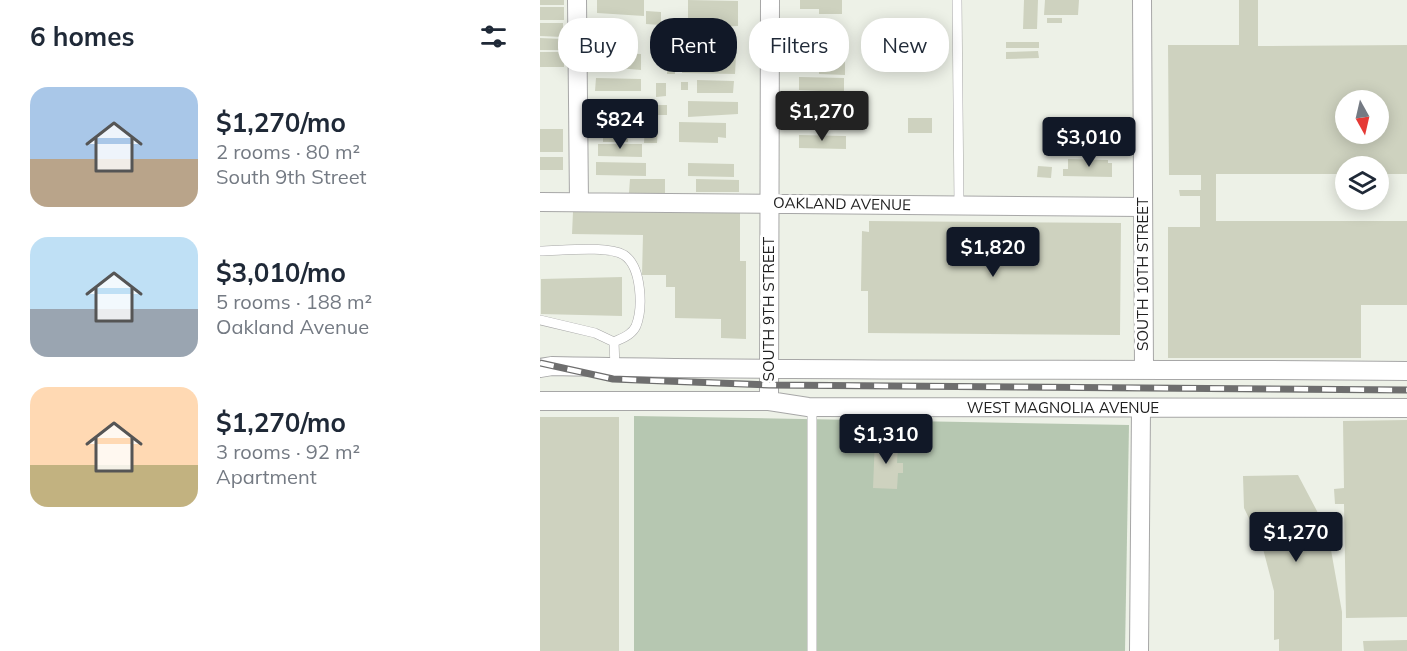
<!DOCTYPE html>
<html lang="en">
<head>
<meta charset="utf-8">
<style>
  :root { --surface:#fff; --page:#f2f2f3; --text:#1f2937; --muted:#747a83; --accent:#111827 }
  body { margin:0; font-family:Mulish,sans-serif; background:var(--page); color:var(--text); height:100vh; display:flex; flex-direction:column; font-size:22px; white-space:nowrap }
  * { box-sizing:border-box; margin:0 }
  p { font-size:20px; color:var(--muted) }
  .icon { flex:none; width:33px; height:33px; fill:none; stroke:currentColor; stroke-width:2; stroke-linecap:round; stroke-linejoin:round }
  .map { position:relative; flex:1; overflow:hidden }
  .details { display:flex; flex-direction:column; background:var(--surface); width:540px }
  .details>* { flex:none }
  .banner { position:absolute; left:18px; top:18px; width:570px; height:54px; display:flex; gap:12px }
  .needle { width:39px; rotate:172deg }
  .buttons { position:absolute; left:795px; top:90px; display:grid; gap:12px }
  .buttons a { display:grid; place-items:center; width:54px; height:54px; border-radius:50%; background:var(--surface); box-shadow:0 3px 15px #0003; font-size:30px }
  .price { position:absolute; translate:-50% -51px; padding:0 14px; border-radius:6px; background:var(--accent); color:#fff; font-size:20px; line-height:39px; filter:drop-shadow(0 2px 3px #0008) }
  .price::after { content:''; position:absolute; left:50%; top:36px; width:18px; height:14px; margin-left:-9px; background:inherit; clip-path:polygon(0 0,100% 0,50% 100%) }
  .price.on { background:#222; color:#fff }
  ul { padding:0; list-style:none }
  li { display:flex; align-items:center; gap:18px; height:150px; padding:0 30px }
  li span { display:grid; place-items:center; flex:none; width:168px; height:120px; border-radius:18px; color:#555 }
  li>.icon { margin-inline-start:auto }
  span .icon { width:72px; height:72px; fill:#fffc; stroke-width:1 }
  li b { font-size:26px }
  h2 { display:flex; justify-content:space-between; align-items:center; height:72px; padding:0 30px; font-size:26px }
  .tag { padding:0 21px; border-radius:24px; background:var(--surface); box-shadow:0 3px 15px #0003; font-size:21px; line-height:54px }
  .tag.on { background:var(--accent); color:#fff }
  main { display:flex; flex:1; min-height:0 }
  .map>svg:first-child { display:block }
  .construction { fill:#b6c7b1 }
  .building { fill:#ced2bf; fill-rule:evenodd }
  .lines { fill:none; stroke-linecap:round; stroke-linejoin:round }
  .service-casing { stroke:#a7a7a7; stroke-width:10 }
  .minor-casing { stroke:#a7a7a7; stroke-width:20 }
  .service { stroke:#fff; stroke-width:9 }
  .minor { stroke:#fff; stroke-width:18 }
  .rail-casing { stroke:#6e6e6e; stroke-width:7 }
  .rail { stroke:#fff; stroke-width:4.5; stroke-dasharray:14; stroke-linecap:butt }
  .labels { text-anchor:middle; stroke-width:6; stroke-linejoin:round; paint-order:stroke }
  .street-label { font-size:15px; fill:#202020; stroke:#fff }
</style>
</head>
<body>
<main>
<section class="details">
<h2>6 homes<svg class="icon" aria-label="filters" viewBox="0 0 24 24"><path d="M4 7h16M4 17h16"/><circle cx="9" cy="7" r="2"/><circle cx="15" cy="17" r="2"/></svg></h2>
<ul>
<li><span style="background:linear-gradient(#a9c7e8 60%,#b9a48a 0)"><svg class="icon" aria-label="home" viewBox="0 0 24 24"><path d="M3 11l9-7 9 7M6 9v11h12V9"/></svg></span><div><b>$1,270/mo</b><p>2 rooms · 80 m²</p><p>South 9th Street</p></div></li>
<li><span style="background:linear-gradient(#bfe0f5 60%,#9aa5b1 0)"><svg class="icon" aria-label="home" viewBox="0 0 24 24"><path d="M3 11l9-7 9 7M6 9v11h12V9"/></svg></span><div><b>$3,010/mo</b><p>5 rooms · 188 m²</p><p>Oakland Avenue</p></div></li>
<li><span style="background:linear-gradient(#ffd9b3 65%,#c2b280 0)"><svg class="icon" aria-label="home" viewBox="0 0 24 24"><path d="M3 11l9-7 9 7M6 9v11h12V9"/></svg></span><div><b>$1,270/mo</b><p>3 rooms · 92 m²</p><p>Apartment</p></div></li>
</ul>
</section>
<div class="map">
<svg width="867" height="651" viewBox="0 0 867 651">
  <rect width="100%" height="100%" fill="#edf1e7"/>
  <!-- construction -->
  <path class="construction" d="M94 416 589 425 585 651H94Z"/>
  <!-- building -->
  <path class="building" d="M0 0H24V5H0Z
    M57 0H104V16L57 13Z
    M148 0 198 1V26L148 28Z
    M260 0H302V14H279V9H260Z
    M484 0H498L497 29H483Z
    M505 0H539L538 15H504Z
    M699 0H718V46L867 45V174H838V166H806V174H676V221H867V305H821V358H628V227H660V196H640L639 190H661V175H629L628 45H699ZM806 100H838V134H806Z
    M0 7H24V20H0Z
    M106 11 121 12V25L106 24Z
    M507 18H522V23H507Z
    M0 23H23V37L0 36Z
    M143 30 190 33V46H170V50H142Z
    M255 36H306V54H284V50L255 49Z
    M0 38 22 39V50H0Z
    M337 39H353V53H337Z
    M466 42H499V48H466Z
    M498 51 499 58 466 59V52Z
    M0 52H24V67H0Z
    M56 53 101 54V70L56 66Z
    M143 54 196 55 195 74 142 73Z
    M260 57H305V75L279 74V70H260Z
    M127 64H135V74H127Z
    M259 77 304 78V95H278L279 91 259 90Z
    M56 78 101 79V91H55Z
    M157 80 194 81 193 93H157Z
    M141 82H148V90H141Z
    M116 83H126V96L116 97Z
    M56 101 100 102V119H77L76 114H56Z
    M148 101 198 102V114L148 117Z
    M117 105H127V115H117Z
    M368 118H392V133H368Z
    M139 122 186 123V138L178 137V143L139 142Z
    M56 123 88 124V142H63V137H56Z
    M105 124H118L117 143H104Z
    M0 129H23V152H0Z
    M259 135 306 136V149L259 148Z
    M58 144H102V157L58 156Z
    M0 157H23V170H0Z
    M528 159 568 160V163H572V177L523 176V169H528Z
    M56 162 106 163V176L56 175Z
    M148 163 194 164V177L148 176Z
    M498 166 512 167 511 178 497 177Z
    M90 179H125V194L89 193Z
    M156 179 199 180V192H156Z
    M33 212 200 213V261H206V339L181 338V319L135 318V287H126V275H102L103 235 32 234Z
    M329 221 581 223 580 335 328 333V291H321L322 231 329 232Z
    M82 277V316L1 314V279Z
    M0 417H79V651H0Z
    M867 420V617L806 618 804 504H795L794 489 804 488 803 421Z
    M335 438 349 439V445L358 446 357 463H363V473H358L357 489 333 488Z
    M758 475 777 511 791 550 802 612V651H739V639L734 640V591L722 545 704 508 703 476Z
    M867 640V651H824L823 641Z"/>
  <g class="lines">
    <!-- service casing -->
    <g class="service-casing">
      <path id="service" d="M417 0 419 205
        M0 251C20 251 67 245 84 255 102 267 103 308 96 326 92 335 82 338 74 342
        M0 320 55 333 74 342
        M74 342 75 367
        M272 407V651"/>
    </g>
    <!-- minor casing -->
    <g class="minor-casing">
      <path id="minor" d="M37 0 39 202
        M602 0 604 369
        M0 202 603 207
        M0 368 12 366C297 372 582 368 867 371
        M0 401H229L268 407 867 408
        M229 401 230 0
        M599 651 601 409"/>
    </g>
    <!-- service -->
    <use href="#service" class="service"/>
    <!-- minor -->
    <use href="#minor" class="minor"/>
    <!-- rail casing -->
    <g class="rail-casing">
      <path id="rail" d="M0 363 73 379 229 385 867 390"/>
    </g>
    <!-- rail -->
    <use href="#rail" class="rail"/>
  </g>
  <g class="labels">
    <!-- street labels -->
    <g class="street-label">
      <text transform="translate(302 204) rotate(1)" y="5">OAKLAND AVENUE</text>
      <text transform="translate(603 274) rotate(-90)" y="5">SOUTH 10TH STREET</text>
      <text transform="translate(229 309) rotate(-90)" y="5">SOUTH 9TH STREET</text>
      <text x="523" y="413">WEST MAGNOLIA AVENUE</text>
    </g>
  </g>
</svg>
<div class="buttons">
<a><svg class="needle" viewBox="-14 -14 28 28"><path d="M0-13l5 13h-10z" fill="#e53935"/><path d="M0 13l5-13h-10z" fill="#747a83"/></svg></a>
<a><svg class="icon" aria-label="layers" viewBox="0 0 24 24"><path d="M12 4l9 5-9 5-9-5zM3 14l9 5 9-5"/></svg></a>
</div>
<b class="price on" style="left:282px;top:142px">$1,270</b>
<b class="price" style="left:80px;top:150px">$824</b>
<b class="price" style="left:549px;top:168px">$3,010</b>
<b class="price" style="left:453px;top:278px">$1,820</b>
<b class="price" style="left:346px;top:465px">$1,310</b>
<b class="price" style="left:756px;top:563px">$1,270</b>
<div class="banner">
<a class="tag">Buy</a>
<a class="tag on">Rent</a>
<a class="tag">Filters</a>
<a class="tag">New</a>
</div>
</div>
</main>
</body>
</html>
